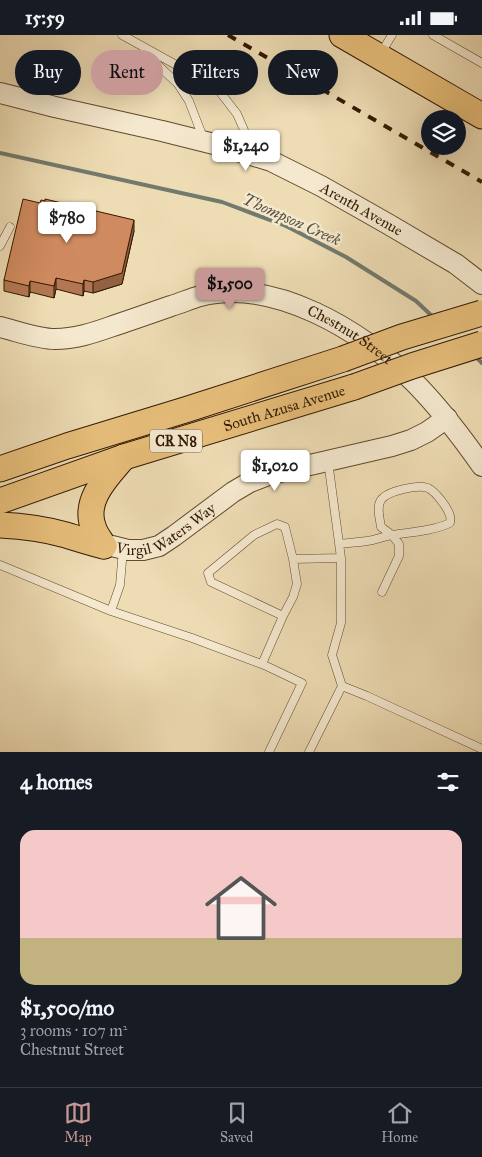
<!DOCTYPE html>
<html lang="en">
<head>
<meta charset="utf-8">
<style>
  :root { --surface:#171b24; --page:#242831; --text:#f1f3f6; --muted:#9ea1a6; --line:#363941; --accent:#c59692 }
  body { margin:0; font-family:"IM FELL Great Primer",serif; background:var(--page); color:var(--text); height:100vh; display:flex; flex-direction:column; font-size:19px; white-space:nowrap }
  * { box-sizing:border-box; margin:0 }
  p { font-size:16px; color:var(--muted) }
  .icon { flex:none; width:28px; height:28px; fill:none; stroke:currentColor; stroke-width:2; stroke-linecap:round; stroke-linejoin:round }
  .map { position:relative; height:717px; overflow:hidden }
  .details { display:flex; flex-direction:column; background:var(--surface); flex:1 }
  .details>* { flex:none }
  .banner { position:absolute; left:15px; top:15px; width:452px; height:45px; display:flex; gap:10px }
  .tools { position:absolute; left:421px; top:75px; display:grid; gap:10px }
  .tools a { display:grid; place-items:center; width:45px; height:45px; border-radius:50%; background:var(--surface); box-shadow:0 5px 20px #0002; font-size:25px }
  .price { position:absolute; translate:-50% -42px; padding:0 11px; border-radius:5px; background:#fff; color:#222; font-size:16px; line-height:32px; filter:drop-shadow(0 1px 2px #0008) }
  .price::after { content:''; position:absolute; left:50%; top:30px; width:15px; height:11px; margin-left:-8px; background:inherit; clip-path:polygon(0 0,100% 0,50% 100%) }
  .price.current { background:var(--accent); color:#111 }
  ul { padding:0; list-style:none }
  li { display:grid; align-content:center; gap:10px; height:265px; padding:0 20px }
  li span { display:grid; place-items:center; height:155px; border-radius:15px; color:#555 }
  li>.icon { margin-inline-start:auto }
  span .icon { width:90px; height:90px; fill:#fffc; stroke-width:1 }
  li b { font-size:21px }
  h2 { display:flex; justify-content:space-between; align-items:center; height:60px; padding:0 20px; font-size:21px }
  .tag { padding:0 18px; border-radius:22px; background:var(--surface); box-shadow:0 5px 20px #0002; font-size:18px; line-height:45px }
  .tag.current { background:var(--accent); color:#111 }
  .status { display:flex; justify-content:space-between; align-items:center; height:35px; padding:0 25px; background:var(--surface); direction:ltr }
  .status svg { height:14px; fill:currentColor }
  .tabs { display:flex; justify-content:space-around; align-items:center; height:70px; border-top:1px solid var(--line); background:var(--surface); font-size:14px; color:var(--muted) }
  .tabs a { display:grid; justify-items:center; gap:2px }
  .tabs .current { color:var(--accent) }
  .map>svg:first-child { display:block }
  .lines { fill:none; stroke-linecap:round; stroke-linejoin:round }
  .stream { stroke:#727a6d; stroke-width:4 }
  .service-casing { stroke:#614a2d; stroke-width:9 }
  .tertiary-casing { stroke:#614a2d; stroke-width:22 }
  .primary-casing { stroke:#321900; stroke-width:27 }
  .service { stroke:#f4e8ce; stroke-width:8 }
  .tertiary { stroke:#f4e8ce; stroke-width:20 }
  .primary { stroke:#e7be7a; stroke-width:25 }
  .rail { stroke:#321900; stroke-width:4; stroke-dasharray:9 9; stroke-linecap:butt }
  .primary-bridge-casing { stroke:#321900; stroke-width:27; stroke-linecap:butt }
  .primary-bridge { stroke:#e7be7a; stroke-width:25 }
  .wall { fill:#b27752; stroke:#321900 }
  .shaded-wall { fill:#916142; stroke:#321900 }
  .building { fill:#cf8a5f; stroke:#321900 }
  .labels { text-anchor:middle; stroke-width:5; stroke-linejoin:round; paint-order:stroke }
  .shield { fill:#f4e8ce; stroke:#6c573e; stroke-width:1 }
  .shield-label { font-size:14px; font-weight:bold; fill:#321900 }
  .street-label { font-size:15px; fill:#321900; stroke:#f4e8ce }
  .water-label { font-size:16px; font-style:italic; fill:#57513f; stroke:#f4e8ce }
</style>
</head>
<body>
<div class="status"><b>15:59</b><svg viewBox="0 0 49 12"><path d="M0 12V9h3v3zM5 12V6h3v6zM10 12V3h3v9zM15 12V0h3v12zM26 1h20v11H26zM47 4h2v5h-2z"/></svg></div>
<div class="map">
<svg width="482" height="717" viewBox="0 0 482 717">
  <rect width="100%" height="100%" fill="#eedcb4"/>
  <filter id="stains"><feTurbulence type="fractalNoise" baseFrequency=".004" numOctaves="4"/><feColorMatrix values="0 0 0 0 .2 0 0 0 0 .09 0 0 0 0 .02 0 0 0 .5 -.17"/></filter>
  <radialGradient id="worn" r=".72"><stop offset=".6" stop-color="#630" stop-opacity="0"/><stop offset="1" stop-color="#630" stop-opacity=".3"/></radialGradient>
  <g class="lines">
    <!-- stream -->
    <path class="stream" d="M0 118 222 167 286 191 346 222 416 266 433 282
      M475 321 482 328"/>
    <!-- service casing -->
    <g class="service-casing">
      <path id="service" d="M122 0 207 47 220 57 237 79 244 95V117
        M433 0 482 28
        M145 16 162 34 178 49 189 66 204 105
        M381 18 392 0
        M0 211 10 192
        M339 509C350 508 362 507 373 505 380 503 386 501 392 500 412 497 432 496 450 488 450 487 451 482 450 481 448 473 436 457 428 453 419 449 387 456 381 465 376 472 380 484 381 492L392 500 399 509V521L382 557
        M341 523V588L332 620 342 651 367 661 482 714
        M0 530 111 576 120 550 123 514
        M111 576 192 603 264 630
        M283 581 293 562 297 549 293 524
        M269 717 302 648 262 629 283 581 211 547 208 538 254 500 277 489 285 492 293 524 341 523 328 426
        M309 717 342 651"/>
    </g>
    <!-- tertiary casing -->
    <g class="tertiary-casing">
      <g id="tertiary">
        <path id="s1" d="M0 58 55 72 162 96 218 110 271 126 321 151 388 189 456 229 482 249"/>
        <path id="s2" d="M0 292C17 296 38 304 55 304 75 304 93 298 110 292 131 285 151 278 171 271 181 268 190 264 200 261 275 242 361 296 413 346 439 372 461 401 482 431"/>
        <path id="s3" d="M104 511H112L128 515H143L159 511 174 501 233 457 250 447 271 439 392 411 411 405 427 397 447 383"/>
      </g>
    </g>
    <!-- primary casing -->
    <g class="primary-casing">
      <g id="primary">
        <path d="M342 0 482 81"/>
        <path d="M0 434 67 411 185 375 343 324"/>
        <path id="s4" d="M0 466 124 422 354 352"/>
        <path d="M0 490C22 491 45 494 66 500 79 504 91 508 104 511"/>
        <path d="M104 511C101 506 96 500 94 494 82 466 107 442 124 422"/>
      </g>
    </g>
    <!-- service -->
    <use href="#service" class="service"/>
    <!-- tertiary -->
    <use href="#tertiary" class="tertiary"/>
    <!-- primary -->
    <use href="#primary" class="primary"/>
    <!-- rail -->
    <path class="rail" d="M228 0 482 147"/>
    <!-- primary-bridge casing -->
    <g class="primary-bridge-casing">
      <path id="primary-bridge" d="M343 324 402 302 482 278
        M354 352 412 331 482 309"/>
    </g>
    <!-- primary-bridge -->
    <use href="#primary-bridge" class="primary-bridge"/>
  </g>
  <!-- wall -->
  <path class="wall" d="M45 166 134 196 122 249 93 258 84 256 83 261 56 254 54 263 30 257 29 262 4 256V245L40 168Z"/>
  <!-- shaded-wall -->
  <path class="shaded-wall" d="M134 185V196L122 249 93 258V247Z
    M56 243V254L54 263V251Z
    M84 245V256L83 261V249Z
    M30 246V257L29 262V251Z"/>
  <!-- building -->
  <path class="building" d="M23 164 40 168 41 165 45 166V164L134 185 122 238 93 247 84 245 83 249 56 243 54 251 30 246 29 251 4 245Z"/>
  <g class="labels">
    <!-- shield labels -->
    <rect class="shield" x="150" y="394.5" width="52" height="23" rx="4"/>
    <g class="shield-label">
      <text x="176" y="411">CR N8</text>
    </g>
    <!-- street labels -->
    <g class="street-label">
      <text dy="5" stroke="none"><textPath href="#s1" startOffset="382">Arenth Avenue</textPath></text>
      <text dy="5" stroke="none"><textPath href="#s2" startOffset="368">Chestnut Street</textPath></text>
      <text dy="5" stroke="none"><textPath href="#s4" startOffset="299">South Azusa Avenue</textPath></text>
      <text dy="5" stroke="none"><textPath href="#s3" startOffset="68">Virgil Waters Way</textPath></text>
    </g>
    <!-- water labels -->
    <g class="water-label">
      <text transform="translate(292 184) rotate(24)" y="6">Thompson Creek</text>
    </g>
  </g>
  <rect width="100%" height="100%" filter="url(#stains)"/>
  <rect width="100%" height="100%" fill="url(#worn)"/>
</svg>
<div class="tools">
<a><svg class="icon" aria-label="layers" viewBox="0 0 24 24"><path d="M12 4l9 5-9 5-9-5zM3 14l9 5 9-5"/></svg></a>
</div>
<b class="price" style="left:246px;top:137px">$1,240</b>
<b class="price" style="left:67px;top:209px">$780</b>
<b class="price current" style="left:230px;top:275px">$1,500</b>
<b class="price" style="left:275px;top:457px">$1,020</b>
<div class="banner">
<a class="tag">Buy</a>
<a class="tag current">Rent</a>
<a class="tag">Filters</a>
<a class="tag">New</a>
</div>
</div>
<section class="details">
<h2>4 homes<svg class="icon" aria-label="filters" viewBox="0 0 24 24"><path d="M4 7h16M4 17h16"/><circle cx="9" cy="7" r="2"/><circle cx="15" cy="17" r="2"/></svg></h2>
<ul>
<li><span style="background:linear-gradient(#f6c9c9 70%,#c2b280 0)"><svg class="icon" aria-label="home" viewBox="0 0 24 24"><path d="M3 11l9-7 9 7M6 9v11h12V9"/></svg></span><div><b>$1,500/mo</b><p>3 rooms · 107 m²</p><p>Chestnut Street</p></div></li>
</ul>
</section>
<nav class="tabs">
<a class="current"><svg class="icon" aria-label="map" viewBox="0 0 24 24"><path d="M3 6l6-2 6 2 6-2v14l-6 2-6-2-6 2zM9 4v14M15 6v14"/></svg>Map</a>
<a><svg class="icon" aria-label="saved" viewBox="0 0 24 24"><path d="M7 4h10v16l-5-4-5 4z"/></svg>Saved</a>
<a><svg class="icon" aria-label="home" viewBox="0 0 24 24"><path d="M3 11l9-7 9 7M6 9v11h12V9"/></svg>Home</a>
</nav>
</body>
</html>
